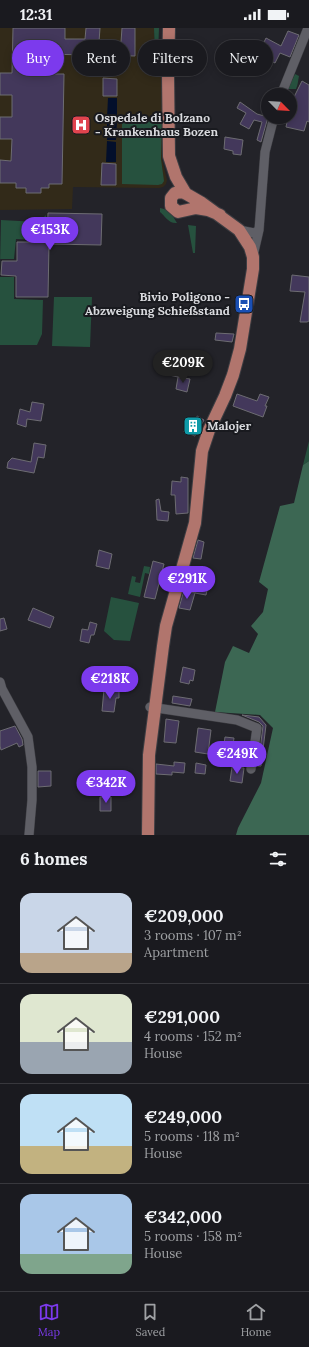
<!DOCTYPE html>
<html lang="en">
<head>
<meta charset="utf-8">
<style>
  :root { --surface:#1a1a1f; --page:#232328; --text:#f1f3f6; --muted:#9fa1a4; --line:#38383d; --accent:#7c3aed }
  body { margin:0; font-family:Lora,serif; background:var(--page); color:var(--text); height:100vh; display:flex; flex-direction:column; font-size:15px; white-space:nowrap }
  * { box-sizing:border-box; margin:0 }
  p { font-size:13px; color:var(--muted) }
  .icon { flex:none; width:22px; height:22px; fill:none; stroke:currentColor; stroke-width:2; stroke-linecap:round; stroke-linejoin:round }
  .map { position:relative; height:807px; overflow:hidden }
  .details { display:flex; flex-direction:column; background:var(--surface); flex:1 }
  .details>* { flex:none }
  .guide { position:absolute; left:12px; top:12px; width:285px; height:36px; display:flex; gap:8px }
  .needle { width:26px; rotate:114deg }
  .fabs { position:absolute; left:261px; top:60px; display:grid; gap:8px }
  .fabs a { display:grid; place-items:center; width:36px; height:36px; border-radius:50%; background:var(--surface); box-shadow:0 2px 10px #0003,0 0 0 1px var(--line); font-size:20px }
  .price { position:absolute; translate:-50% -34px; padding:0 9px; border-radius:14px; background:var(--accent); color:#fff; font-size:13px; line-height:26px; filter:drop-shadow(0 1px 2px #0008) }
  .price::after { content:''; position:absolute; left:50%; top:24px; width:12px; height:9px; margin-left:-6px; background:inherit; clip-path:polygon(0 0,100% 0,50% 100%) }
  .price.on { background:#222; color:#fff }
  ul { padding:0; list-style:none }
  li { display:flex; align-items:center; gap:12px; height:100px; padding:0 20px }
  li+li { border-top:1px solid var(--line) }
  li span { display:grid; place-items:center; flex:none; width:112px; height:80px; border-radius:12px; color:#555 }
  li>.icon { margin-inline-start:auto }
  span .icon { width:48px; height:48px; fill:#fffc; stroke-width:1 }
  li b { font-size:17px }
  h2 { display:flex; justify-content:space-between; align-items:center; height:48px; padding:0 20px; font-size:17px }
  .chip { padding:0 14px; border-radius:18px; background:var(--surface); box-shadow:0 2px 10px #0003,0 0 0 1px var(--line); font-size:14px; line-height:36px }
  .chip.on { background:var(--accent); color:#fff }
  .status { display:flex; justify-content:space-between; align-items:center; height:28px; padding:0 20px; background:var(--surface); direction:ltr }
  .status svg { height:11px; fill:currentColor }
  .tab-bar { display:flex; justify-content:space-around; align-items:center; height:56px; border-top:1px solid var(--line); background:var(--surface); font-size:11px; color:var(--muted) }
  .tab-bar a { display:grid; justify-items:center; gap:2px }
  .tab-bar .on { color:var(--accent) }
  .map>svg:first-child { display:block }
  .medical { fill:#322a19 }
  .green { fill:#26513e }
  .forest { fill:#3c6753 }
  .water { fill:#030f2b }
  .building { fill:#43385b; stroke:#6d6c72 }
  .lines { fill:none; stroke-linecap:round; stroke-linejoin:round }
  .minor-casing { stroke:#3d3d42; stroke-width:10 }
  .major-casing { stroke:#3d3d42; stroke-width:14 }
  .minor { stroke:#5f5f66; stroke-width:9 }
  .major { stroke:#b1756d; stroke-width:12 }
  .labels { text-anchor:middle; stroke-width:4; stroke-linejoin:round; paint-order:stroke }
  .poi-label { font-size:12px; font-weight:bold; fill:#d9dade; stroke:#191a1f; text-anchor:start }
</style>
</head>
<body>
<div class="status"><b>12:31</b><svg viewBox="0 0 49 12"><path d="M0 12V9h3v3zM5 12V6h3v6zM10 12V3h3v9zM15 12V0h3v12zM26 1h20v11H26zM47 4h2v5h-2z"/></svg></div>
<div class="map">
<svg width="309" height="807" viewBox="0 0 309 807">
  <rect width="100%" height="100%" fill="#232329"/>
  <!-- medical -->
  <path class="medical" d="M0 0H154L155 27 162 30V131L167 152 166 156 163 159 159 160 73 159 72 181 0 182Z"/>
  <!-- green -->
  <path class="green" d="M154 0H159L158 27H155Z
    M295 46 299 48C298 52 298 57 296 61H288Z
    M122 91 162 92 161 131 164 153 162 156 158 157 122 156Z
    M160 180C169 181 173 188 177 195 169 196 165 188 160 184Z
    M46 187V206L41 207 40 212 16 211 14 231H0V237L1 192 37 194 40 193Z
    M188 197 196 198 195 225H193Z
    M0 249H14V271L43 272 42 306 37 317H0Z
    M54 269H92L90 319 52 318Z
    M309 413V433L303 437Z
    M144 538 150 539 149 546 145 545 140 569 128 566 132 548 136 549 135 554 140 555Z
    M111 569 139 575 130 613 114 612 104 603Z"/>
  <!-- forest -->
  <path class="forest" d="M309 433V807H236L238 800 261 755 273 700 260 687 215 684 225 634 233 618 249 625 258 606 251 598 263 584 268 561 259 554 280 478 294 475 303 437Z"/>
  <!-- water -->
  <path class="water" d="M108 70H117V90H107Z
    M107 92H117L116 112H107Z
    M107 113 116 114V134H106Z"/>
  <!-- building -->
  <path class="building" d="M13 0H65V11H85L86 0H100L99 14H121L122 0H135V28L43 26 42 46H64L62 156H49V160H41V165H26V160H16V155H0V132L11 133 12 111H0V89H12V67H0V45H12Z
    M288 3 299 7 290 29 280 25 275 35 258 27 266 10 281 18Z
    M103 50 117 51V68H103Z
    M302 53 309 57V94L307 93 304 103 286 99 288 89 290 90V70L293 71Z
    M240 74 257 86 268 89 261 114 257 112 262 94 254 92 249 101 240 96 246 85 237 80Z
    M225 109 243 112 241 127 233 126V123L224 121Z
    M102 135 116 136V157H101Z
    M48 185 102 186 101 217 49 216 48 269H16V248L1 247 2 233H17V214H42V209H47Z
    M292 247 309 249V293L307 294H300L305 264 290 263Z
    M216 305 234 306 232 314 215 312Z
    M171 338 180 340 178 349 169 347Z
    M178 349 190 351 187 364 176 361Z
    M237 366 257 373 260 366 269 369 265 378H267L263 389 233 378Z
    M32 374 44 376 41 393 27 391 26 399 17 396 20 381 30 384Z
    M197 388 204 392 195 408 184 404 187 395 193 397Z
    M34 415 46 417 44 430 38 429 34 445 7 440 8 434 12 430 31 434Z
    M181 449 188 450V485L176 486 175 467H171L172 453 181 454Z
    M159 471 161 483 169 484 168 493 157 492 156 472Z
    M198 512 204 514 201 531 193 530Z
    M99 522 112 526 109 541 96 538Z
    M153 533 164 536 155 571 144 569Z
    M198 551 209 554 206 567 195 565Z
    M184 562 195 565 190 582 179 580Z
    M33 580 54 589 50 600 28 592Z
    M4 590 7 601 0 603V591Z
    M90 594 97 596 94 607H91L89 615 80 613 82 601 88 602Z
    M183 639 195 642 193 653 190 652 189 656 180 654Z
    M104 661 119 662V670H116L114 684 102 683Z
    M173 668 192 671 190 678 172 675Z
    M242 687 259 689 266 697 261 738H258L263 698 259 694Z
    M166 691 179 693 176 715 164 714Z
    M15 698 22 711 23 717 19 719 17 715 1 722 0 718V703Z
    M198 700 211 702 208 726 195 724Z
    M225 709 234 710 232 724 223 723Z
    M174 734 185 735 184 745 172 744V747L156 746V736L174 738Z
    M196 735 206 737 205 746 195 745Z
    M232 739 244 740 242 755 230 753Z
    M38 743H51V758L38 759Z
    M100 769H111V783H100Z"/>
  <g class="lines">
    <!-- minor casing -->
    <g class="minor-casing">
      <path id="minor" d="M281 67 308 0
        M239 202 254 205 259 202
        M253 228 259 202 265 124 274 89
        M0 654 2 661 28 709 32 739V772L29 807
        M150 679 237 692 257 700 251 741"/>
    </g>
    <!-- major casing -->
    <g class="major-casing">
      <path id="major" d="M169 0 168 46 169 128 176 149 186 166
        M148 807 149 727 163 618 166 598 195 495 202 423 209 402 225 368 233 347 240 321 253 241V229L250 219 239 202 202 175 183 164 175 165 171 170V178L178 184 196 180 208 182 220 187"/>
    </g>
    <!-- minor -->
    <use href="#minor" class="minor"/>
    <!-- major -->
    <use href="#major" class="major"/>
  </g>
  <!-- icons -->
  <defs>
    <g id="hospital-square" transform="scale(1)"><rect x="-9" y="-9" width="18" height="18" rx="4" fill="#e0444e" stroke="#191a1f"/><path d="M-5-5h3v3.5h4V-5h3V5h-3V1.5h-4V5h-3Z" fill="#fff"/></g>
    <g id="bus-square" transform="scale(1)"><rect x="-9" y="-9" width="18" height="18" rx="4" fill="#1a4fb4" stroke="#191a1f"/><path d="M-5-6H5V4H4V6H2V4H-2V6H-4V4H-5ZM-3.5-4V0h7V-4ZM-3.5 1.2v1.5H-2V1.2ZM2 1.2v1.5H3.5V1.2Z" fill="#fff"/></g>
    <g id="building-square" transform="scale(1)"><rect x="-9" y="-9" width="18" height="18" rx="4" fill="#0f9aa8" stroke="#191a1f"/><path d="M-4-6H4V6H1V3H-1V6H-4ZM-2.5-4.3h1.7v1.8h-1.7ZM.8-4.3h1.7v1.8H.8ZM-2.5-1h1.7V.8h-1.7ZM.8-1h1.7V.8H.8Z" fill="#fff"/></g>
  </defs>
  <g fill-rule="evenodd">
    <use href="#hospital-square" x="81" y="97"/>
    <use href="#bus-square" x="244" y="276"/>
    <use href="#building-square" x="193" y="398"/>
  </g>
  <g class="labels">
    <!-- poi labels -->
    <g class="poi-label">
      <text x="95" y="94">Ospedale di Bolzano<tspan x="95" dy="14">- Krankenhaus Bozen</tspan></text>
      <text x="230" y="273" text-anchor="end">Bivio Poligono -<tspan x="230" dy="14">Abzweigung Schießstand</tspan></text>
      <text x="207" y="402">Malojer</text>
    </g>
  </g>
</svg>
<div class="fabs">
<a><svg class="needle" viewBox="-14 -14 28 28"><path d="M0-13l5 13h-10z" fill="#e53935"/><path d="M0 13l5-13h-10z" fill="#9fa1a4"/></svg></a>
</div>
<b class="price" style="left:50px;top:223px">€153K</b>
<b class="price on" style="left:183px;top:356px">€209K</b>
<b class="price" style="left:187px;top:572px">€291K</b>
<b class="price" style="left:110px;top:672px">€218K</b>
<b class="price" style="left:237px;top:747px">€249K</b>
<b class="price" style="left:106px;top:776px">€342K</b>
<div class="guide">
<a class="chip on">Buy</a>
<a class="chip">Rent</a>
<a class="chip">Filters</a>
<a class="chip">New</a>
</div>
</div>
<section class="details">
<h2>6 homes<svg class="icon" aria-label="filters" viewBox="0 0 24 24"><path d="M4 7h16M4 17h16"/><circle cx="9" cy="7" r="2"/><circle cx="15" cy="17" r="2"/></svg></h2>
<ul>
<li><span style="background:linear-gradient(#c9d6e8 75%,#b9a48a 0)"><svg class="icon" aria-label="home" viewBox="0 0 24 24"><path d="M3 11l9-7 9 7M6 9v11h12V9"/></svg></span><div><b>€209,000</b><p>3 rooms · 107 m²</p><p>Apartment</p></div></li>
<li><span style="background:linear-gradient(#dfe7d0 60%,#9aa5b1 0)"><svg class="icon" aria-label="home" viewBox="0 0 24 24"><path d="M3 11l9-7 9 7M6 9v11h12V9"/></svg></span><div><b>€291,000</b><p>4 rooms · 152 m²</p><p>House</p></div></li>
<li><span style="background:linear-gradient(#bfe0f5 65%,#c2b280 0)"><svg class="icon" aria-label="home" viewBox="0 0 24 24"><path d="M3 11l9-7 9 7M6 9v11h12V9"/></svg></span><div><b>€249,000</b><p>5 rooms · 118 m²</p><p>House</p></div></li>
<li><span style="background:linear-gradient(#a9c7e8 75%,#7fa58c 0)"><svg class="icon" aria-label="home" viewBox="0 0 24 24"><path d="M3 11l9-7 9 7M6 9v11h12V9"/></svg></span><div><b>€342,000</b><p>5 rooms · 158 m²</p><p>House</p></div></li>
</ul>
</section>
<nav class="tab-bar">
<a class="on"><svg class="icon" aria-label="map" viewBox="0 0 24 24"><path d="M3 6l6-2 6 2 6-2v14l-6 2-6-2-6 2zM9 4v14M15 6v14"/></svg>Map</a>
<a><svg class="icon" aria-label="saved" viewBox="0 0 24 24"><path d="M7 4h10v16l-5-4-5 4z"/></svg>Saved</a>
<a><svg class="icon" aria-label="home" viewBox="0 0 24 24"><path d="M3 11l9-7 9 7M6 9v11h12V9"/></svg>Home</a>
</nav>
</body>
</html>
